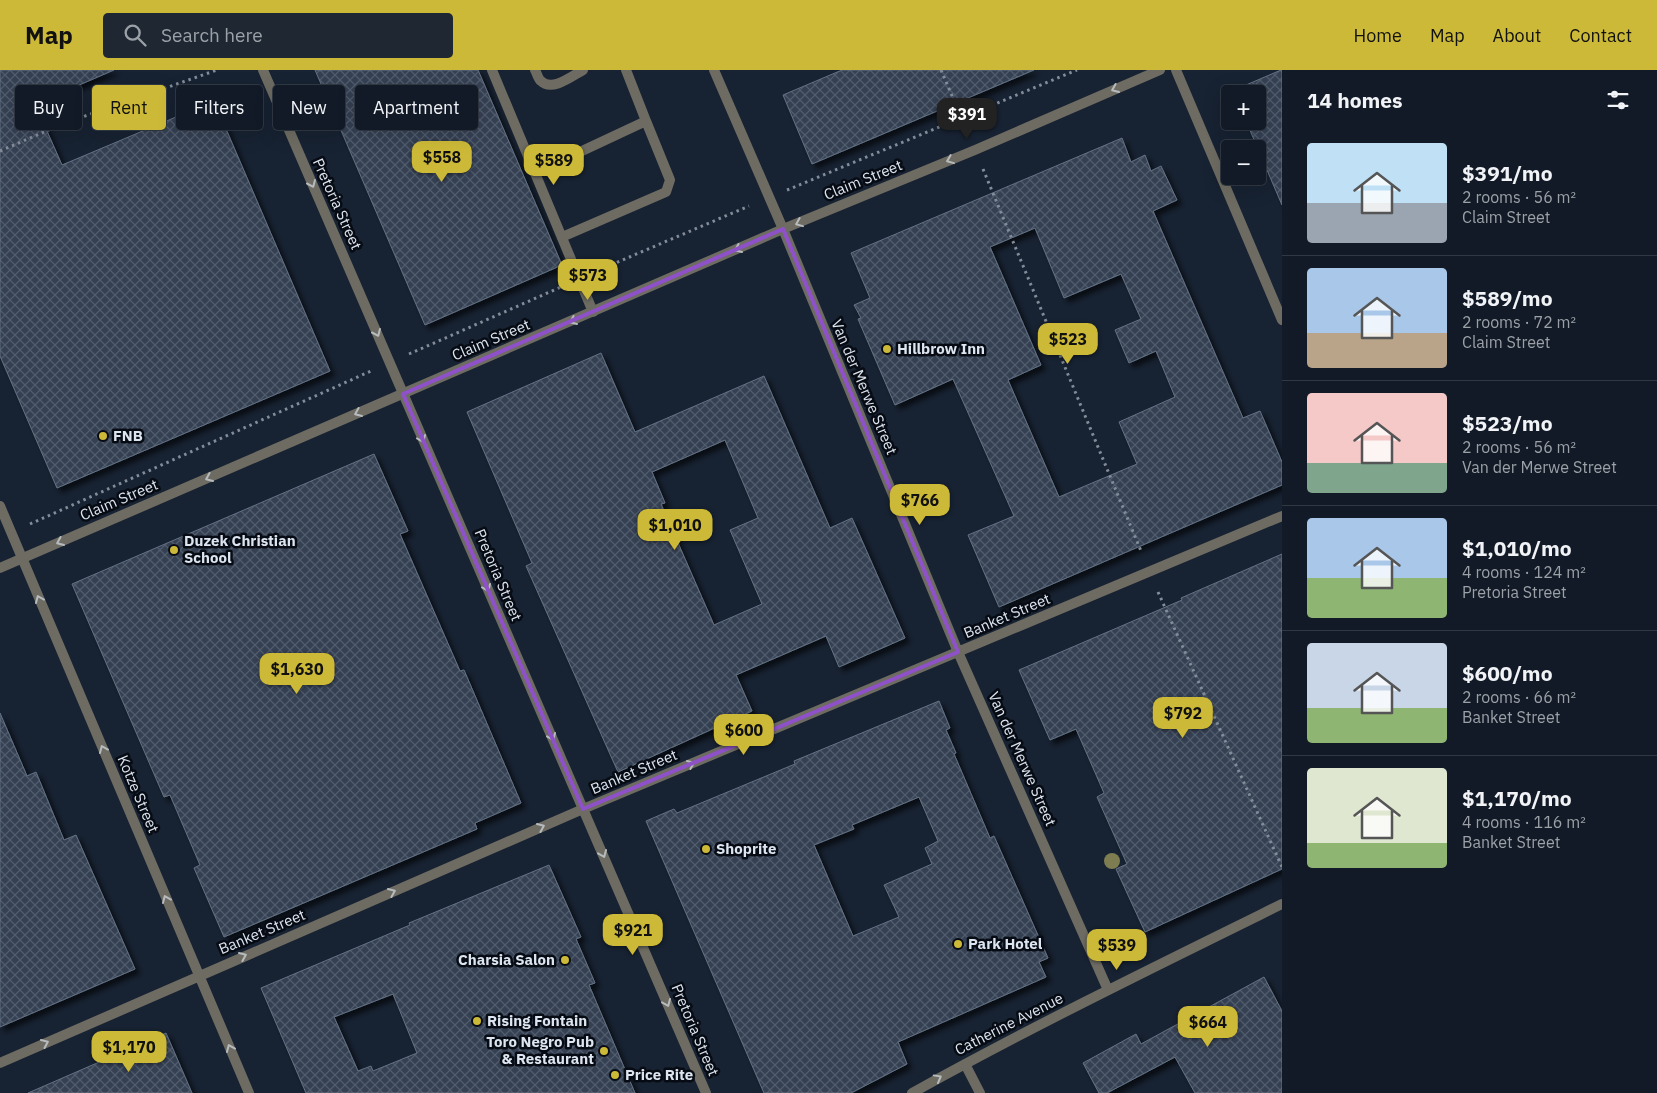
<!DOCTYPE html>
<html lang="en">
<head>
<meta charset="utf-8">
<style>
  :root { --surface:#111a26; --page:#1e2732; --text:#f1f3f6; --muted:#9ca1a7; --line:#303843; --accent:#ccb938 }
  body { margin:0; font-family:"IBM Plex Sans",sans-serif; background:var(--page); color:var(--text); height:100vh; display:flex; flex-direction:column; font-size:19px; white-space:nowrap }
  * { box-sizing:border-box; margin:0 }
  p { font-size:16px; color:var(--muted) }
  .icon { flex:none; width:28px; height:28px; fill:none; stroke:currentColor; stroke-width:2; stroke-linecap:round; stroke-linejoin:round }
  .map { position:relative; flex:1; overflow:hidden }
  .side { display:flex; flex-direction:column; background:var(--surface); width:375px }
  .side>* { flex:none }
  .top-card { position:absolute; left:15px; top:15px; width:475px; height:45px; display:flex; gap:10px }
  .buttons { position:absolute; left:1221px; top:15px; display:grid; gap:10px }
  .buttons a { display:grid; place-items:center; width:45px; height:45px; border-radius:5px; background:var(--surface); box-shadow:0 5px 20px #0002,0 0 0 1px var(--line); font-size:25px }
  .price { position:absolute; translate:-50% -42px; padding:0 11px; border-radius:10px; background:var(--accent); color:#111; font-size:16px; line-height:32px; filter:drop-shadow(0 1px 2px #0008) }
  .price::after { content:''; position:absolute; left:50%; top:30px; width:15px; height:11px; margin-left:-8px; background:inherit; clip-path:polygon(0 0,100% 0,50% 100%) }
  .price.on { background:#222; color:#fff }
  ul { padding:0; list-style:none }
  li { display:flex; align-items:center; gap:15px; height:125px; padding:0 25px }
  li+li { border-top:1px solid var(--line) }
  li span { display:grid; place-items:center; flex:none; width:140px; height:100px; border-radius:5px; color:#555 }
  li>.icon { margin-inline-start:auto }
  span .icon { width:60px; height:60px; fill:#fffc; stroke-width:1 }
  li b { font-size:21px }
  h2 { display:flex; justify-content:space-between; align-items:center; height:60px; padding:0 25px; font-size:21px }
  .pill { padding:0 18px; border-radius:5px; background:var(--surface); box-shadow:0 5px 20px #0002,0 0 0 1px var(--line); font-size:18px; line-height:45px }
  .pill.on { background:var(--accent); color:#111 }
  header { display:flex; align-items:center; gap:30px; box-sizing:border-box; height:70px; padding:0 25px; background:var(--accent); color:#111 }
  header strong { font-size:24px }
  nav { display:flex; gap:28px; margin-inline-start:auto; font-size:18px }
  .search { width:350px; height:45px; background:var(--page); display:flex; align-items:center; gap:12px; box-sizing:border-box; padding:0 18px; border-radius:5px; color:var(--muted); font-size:19px }
  main { display:flex; flex:1; min-height:0 }
  .map>svg:first-child { display:block }
  .building { fill:url(#building-cross-hatch); stroke:#647285; fill-rule:evenodd; filter:url(#shadow) }
  .lines { fill:none; stroke-linecap:round; stroke-linejoin:round }
  .path { stroke:#838c99; stroke-width:3; stroke-dasharray:2.5 4; stroke-linecap:butt }
  .service { stroke:#6e6c62; stroke-width:10 }
  .minor { stroke:#6e6c62; stroke-width:10 }
  .tertiary { stroke:#6e6c62; stroke-width:10 }
  .tree { fill:#7e7c51 }
  .oneway { stroke:#b6bbbe }
  .marked { fill:none; stroke:#8f51c9; stroke-width:4; stroke-linejoin:round }
  .poi-dot { fill:#ccb938; stroke:#070b13; stroke-width:2 }
  .labels { text-anchor:middle; stroke-width:5; stroke-linejoin:round; paint-order:stroke }
  .street-label { font-size:15px; fill:#dde5f0; stroke:#070b13 }
  .poi-label { font-size:15px; font-weight:bold; fill:#dde5f0; stroke:#070b13; text-anchor:start }
</style>
</head>
<body>
<header>
<strong>Map</strong>
<div class="search"><svg class="icon" aria-label="search" viewBox="0 0 24 24"><circle cx="10" cy="10" r="6"/><path d="M15 15l6 6"/></svg>Search here</div>
<nav><a>Home</a><a>Map</a><a>About</a><a>Contact</a></nav>
</header>
<main>
<div class="map">
<svg width="1282" height="1023" viewBox="0 0 1282 1023">
  <defs>
    <pattern id="building-cross-hatch" width="8" height="8" patternUnits="userSpaceOnUse" patternTransform="scale(1.25)"><rect width="8" height="8" fill="#344153"/><path d="M0 0l8 8M0 8l8-8" fill="none" stroke="#515c6c"/></pattern>
    <filter id="shadow"><feDropShadow dx="4.5" dy="4.5" stdDeviation="2.5" flood-color="#0009"/></filter>
  </defs>
  <rect width="100%" height="100%" fill="#172232"/>
  <!-- building -->
  <path class="building" d="M0 0H114L35 34 62 95 214 31 330 301 57 418 0 286Z
    M315 0H478L562 195 425 255Z
    M842 0H1034L812 94 783 25Z
    M1281 0H1282V135L1246 51H1258V24H1234L1232 21Z
    M1122 68 1131 92 1145 85 1151 101 1161 96 1177 130 1153 141 1243 348 1260 341 1282 392V415L999 537 968 465 1014 446 953 309 895 335 858 249 861 248 854 235 870 228 851 183ZM1035 158 1064 228 1121 204 1141 249 1115 260 1129 293 1156 281 1175 327 1119 352 1137 394 1059 427 1008 310 1041 295 990 177Z
    M601 283 635 362 764 306 830 458 852 448 905 568 839 597 826 566 736 605 752 641 618 702 526 496 532 493 467 342ZM725 370 758 448 730 460 762 534 714 555 661 434 665 433 652 402Z
    M374 384 408 461 400 464 460 601 464 600 521 733 475 753 477 759 224 867 194 798 200 795 170 725 164 727 72 514Z
    M1282 484V799L1145 862 1116 799 1127 794 1097 727 1104 723 1076 659 1050 670 1019 600 1182 530 1181 528Z
    M939 631 950 658 946 660 956 683 954 684 990 768 994 766 1048 888 1039 892 1046 907 898 972 907 994 851 1023H764L646 751 674 739 677 743 795 694 794 691ZM919 727 938 771 925 778 932 794 884 815 899 847 853 866 814 775 854 759 852 755Z
    M0 643 27 706 36 702 64 770 76 765 135 899 0 957Z
    M549 795 581 867 576 869 595 913 589 915 635 1023H306L261 918 410 855 409 853ZM393 924 417 983 373 1001 371 996 358 1001 334 947Z
    M1264 907 1282 941V1023H1195L1175 987 1107 1023H1099L1083 993 1136 964 1141 974Z
    M166 963 192 1023H28Z"/>
  <g class="lines">
    <!-- path -->
    <path class="path" d="M941 0 967 61
      M0 81 65 53 217 0
      M983 99 1141 481
      M787 120 1077 0
      M599 200 749 136
      M409 284 561 217
      M30 454 371 301
      M1158 522 1282 797"/>
    <!-- service -->
    <path class="service" d="M535 0C537 3 538 9 541 11 552 22 572 6 583 0
      M626 0 646 51
      M535 103 646 51 670 110 666 122 562 167"/>
    <!-- minor -->
    <path class="minor" d="M263 0 706 1023
      M492 0 593 242
      M714 0 783 159 958 582 1108 920
      M1176 0 1282 250
      M0 436 249 1023
      M0 993 583 739 1282 446
      M965 994 980 1023
      M912 1023C1033 956 1158 895 1282 834"/>
    <!-- tertiary -->
    <path class="tertiary" d="M0 498 783 159 975 80 1160 0"/>
  </g>
  <!-- trees -->
  <circle class="tree" cx="1112" cy="791" r="8"/>
  <!-- one-way arrows -->
  <defs><path id="oneway-chevron" d="M-2-3.5L2.5 0L-2 3.5" fill="none" stroke-width="1.6" stroke-linecap="round" stroke-linejoin="round" transform="scale(1.25)"/></defs>
  <g class="oneway">
    <use href="#oneway-chevron" transform="translate(1115 19) rotate(157)"/>
    <use href="#oneway-chevron" transform="translate(950 90) rotate(158)"/>
    <use href="#oneway-chevron" transform="translate(312 114) rotate(66)"/>
    <use href="#oneway-chevron" transform="translate(799 153) rotate(158)"/>
    <use href="#oneway-chevron" transform="translate(738 179) rotate(156)"/>
    <use href="#oneway-chevron" transform="translate(573 251) rotate(157)"/>
    <use href="#oneway-chevron" transform="translate(377 263) rotate(66)"/>
    <use href="#oneway-chevron" transform="translate(358 343) rotate(157)"/>
    <use href="#oneway-chevron" transform="translate(422 369) rotate(67)"/>
    <use href="#oneway-chevron" transform="translate(209 408) rotate(157)"/>
    <use href="#oneway-chevron" transform="translate(60 472) rotate(157)"/>
    <use href="#oneway-chevron" transform="translate(487 518) rotate(67)"/>
    <use href="#oneway-chevron" transform="translate(39 529) rotate(-113)"/>
    <use href="#oneway-chevron" transform="translate(552 667) rotate(67)"/>
    <use href="#oneway-chevron" transform="translate(103 679) rotate(-113)"/>
    <use href="#oneway-chevron" transform="translate(691 694) rotate(-23)"/>
    <use href="#oneway-chevron" transform="translate(541 757) rotate(-23)"/>
    <use href="#oneway-chevron" transform="translate(603 784) rotate(67)"/>
    <use href="#oneway-chevron" transform="translate(392 822) rotate(-23)"/>
    <use href="#oneway-chevron" transform="translate(166 829) rotate(-113)"/>
    <use href="#oneway-chevron" transform="translate(243 886) rotate(-23)"/>
    <use href="#oneway-chevron" transform="translate(667 933) rotate(67)"/>
    <use href="#oneway-chevron" transform="translate(45 973) rotate(-24)"/>
    <use href="#oneway-chevron" transform="translate(230 978) rotate(-113)"/>
    <use href="#oneway-chevron" transform="translate(938 1008) rotate(-29)"/>
  </g>
  <!-- marked area -->
  <path class="marked" d="M783 159 958 582 583 739 403 324Z"/>
  <!-- markers -->
  <g class="poi-dot">
    <circle cx="887" cy="279" r="5"/>
    <circle cx="103" cy="366" r="5"/>
    <circle cx="174" cy="480" r="5"/>
    <circle cx="706" cy="779" r="5"/>
    <circle cx="958" cy="874" r="5"/>
    <circle cx="565" cy="890" r="5"/>
    <circle cx="477" cy="951" r="5"/>
    <circle cx="604" cy="981" r="5"/>
    <circle cx="615" cy="1005" r="5"/>
  </g>
  <g class="labels">
    <!-- street labels -->
    <g class="street-label">
      <text transform="translate(863 110) rotate(-22)" y="5">Claim Street</text>
      <text transform="translate(337 134) rotate(66)" y="5">Pretoria Street</text>
      <text transform="translate(491 270) rotate(-23)" y="5">Claim Street</text>
      <text transform="translate(864 317) rotate(67)" y="5">Van der Merwe Street</text>
      <text transform="translate(119 430) rotate(-23)" y="5">Claim Street</text>
      <text transform="translate(498 505) rotate(67)" y="5">Pretoria Street</text>
      <text transform="translate(1007 546) rotate(-23)" y="5">Banket Street</text>
      <text transform="translate(1022 689) rotate(66)" y="5">Van der Merwe Street</text>
      <text transform="translate(634 702) rotate(-23)" y="5">Banket Street</text>
      <text transform="translate(138 724) rotate(67)" y="5">Kotze Street</text>
      <text transform="translate(262 862) rotate(-23)" y="5">Banket Street</text>
      <text transform="translate(1009 954) rotate(-27)" y="5">Catherine Avenue</text>
      <text transform="translate(695 960) rotate(67)" y="5">Pretoria Street</text>
    </g>
    <!-- poi labels -->
    <g class="poi-label">
      <text x="897" y="284">Hillbrow Inn</text>
      <text x="113" y="371">FNB</text>
      <text x="184" y="476">Duzek Christian<tspan x="184" dy="17">School</tspan></text>
      <text x="716" y="784">Shoprite</text>
      <text x="968" y="879">Park Hotel</text>
      <text x="555" y="895" text-anchor="end">Charsia Salon</text>
      <text x="487" y="956">Rising Fontain</text>
      <text x="594" y="977" text-anchor="end">Toro Negro Pub<tspan x="594" dy="17">&amp; Restaurant</tspan></text>
      <text x="625" y="1010">Price Rite</text>
    </g>
  </g>
</svg>
<div class="buttons">
<a>+</a>
<a>−</a>
</div>
<b class="price on" style="left:967px;top:70px">$391</b>
<b class="price" style="left:442px;top:113px">$558</b>
<b class="price" style="left:554px;top:116px">$589</b>
<b class="price" style="left:588px;top:231px">$573</b>
<b class="price" style="left:1068px;top:295px">$523</b>
<b class="price" style="left:920px;top:456px">$766</b>
<b class="price" style="left:675px;top:481px">$1,010</b>
<b class="price" style="left:297px;top:625px">$1,630</b>
<b class="price" style="left:1183px;top:669px">$792</b>
<b class="price" style="left:744px;top:686px">$600</b>
<b class="price" style="left:633px;top:886px">$921</b>
<b class="price" style="left:1117px;top:901px">$539</b>
<b class="price" style="left:1208px;top:978px">$664</b>
<b class="price" style="left:129px;top:1003px">$1,170</b>
<div class="top-card">
<a class="pill">Buy</a>
<a class="pill on">Rent</a>
<a class="pill">Filters</a>
<a class="pill">New</a>
<a class="pill">Apartment</a>
</div>
</div>
<section class="side">
<h2>14 homes<svg class="icon" aria-label="filters" viewBox="0 0 24 24"><path d="M4 7h16M4 17h16"/><circle cx="9" cy="7" r="2"/><circle cx="15" cy="17" r="2"/></svg></h2>
<ul>
<li><span style="background:linear-gradient(#bfe0f5 60%,#9aa5b1 0)"><svg class="icon" aria-label="home" viewBox="0 0 24 24"><path d="M3 11l9-7 9 7M6 9v11h12V9"/></svg></span><div><b>$391/mo</b><p>2 rooms · 56 m²</p><p>Claim Street</p></div></li>
<li><span style="background:linear-gradient(#a9c7e8 65%,#b9a48a 0)"><svg class="icon" aria-label="home" viewBox="0 0 24 24"><path d="M3 11l9-7 9 7M6 9v11h12V9"/></svg></span><div><b>$589/mo</b><p>2 rooms · 72 m²</p><p>Claim Street</p></div></li>
<li><span style="background:linear-gradient(#f6c9c9 70%,#7fa58c 0)"><svg class="icon" aria-label="home" viewBox="0 0 24 24"><path d="M3 11l9-7 9 7M6 9v11h12V9"/></svg></span><div><b>$523/mo</b><p>2 rooms · 56 m²</p><p>Van der Merwe Street</p></div></li>
<li><span style="background:linear-gradient(#a9c7e8 60%,#8fb573 0)"><svg class="icon" aria-label="home" viewBox="0 0 24 24"><path d="M3 11l9-7 9 7M6 9v11h12V9"/></svg></span><div><b>$1,010/mo</b><p>4 rooms · 124 m²</p><p>Pretoria Street</p></div></li>
<li><span style="background:linear-gradient(#c9d6e8 65%,#8fb573 0)"><svg class="icon" aria-label="home" viewBox="0 0 24 24"><path d="M3 11l9-7 9 7M6 9v11h12V9"/></svg></span><div><b>$600/mo</b><p>2 rooms · 66 m²</p><p>Banket Street</p></div></li>
<li><span style="background:linear-gradient(#dfe7d0 75%,#8fb573 0)"><svg class="icon" aria-label="home" viewBox="0 0 24 24"><path d="M3 11l9-7 9 7M6 9v11h12V9"/></svg></span><div><b>$1,170/mo</b><p>4 rooms · 116 m²</p><p>Banket Street</p></div></li>
</ul>
</section>
</main>
</body>
</html>
